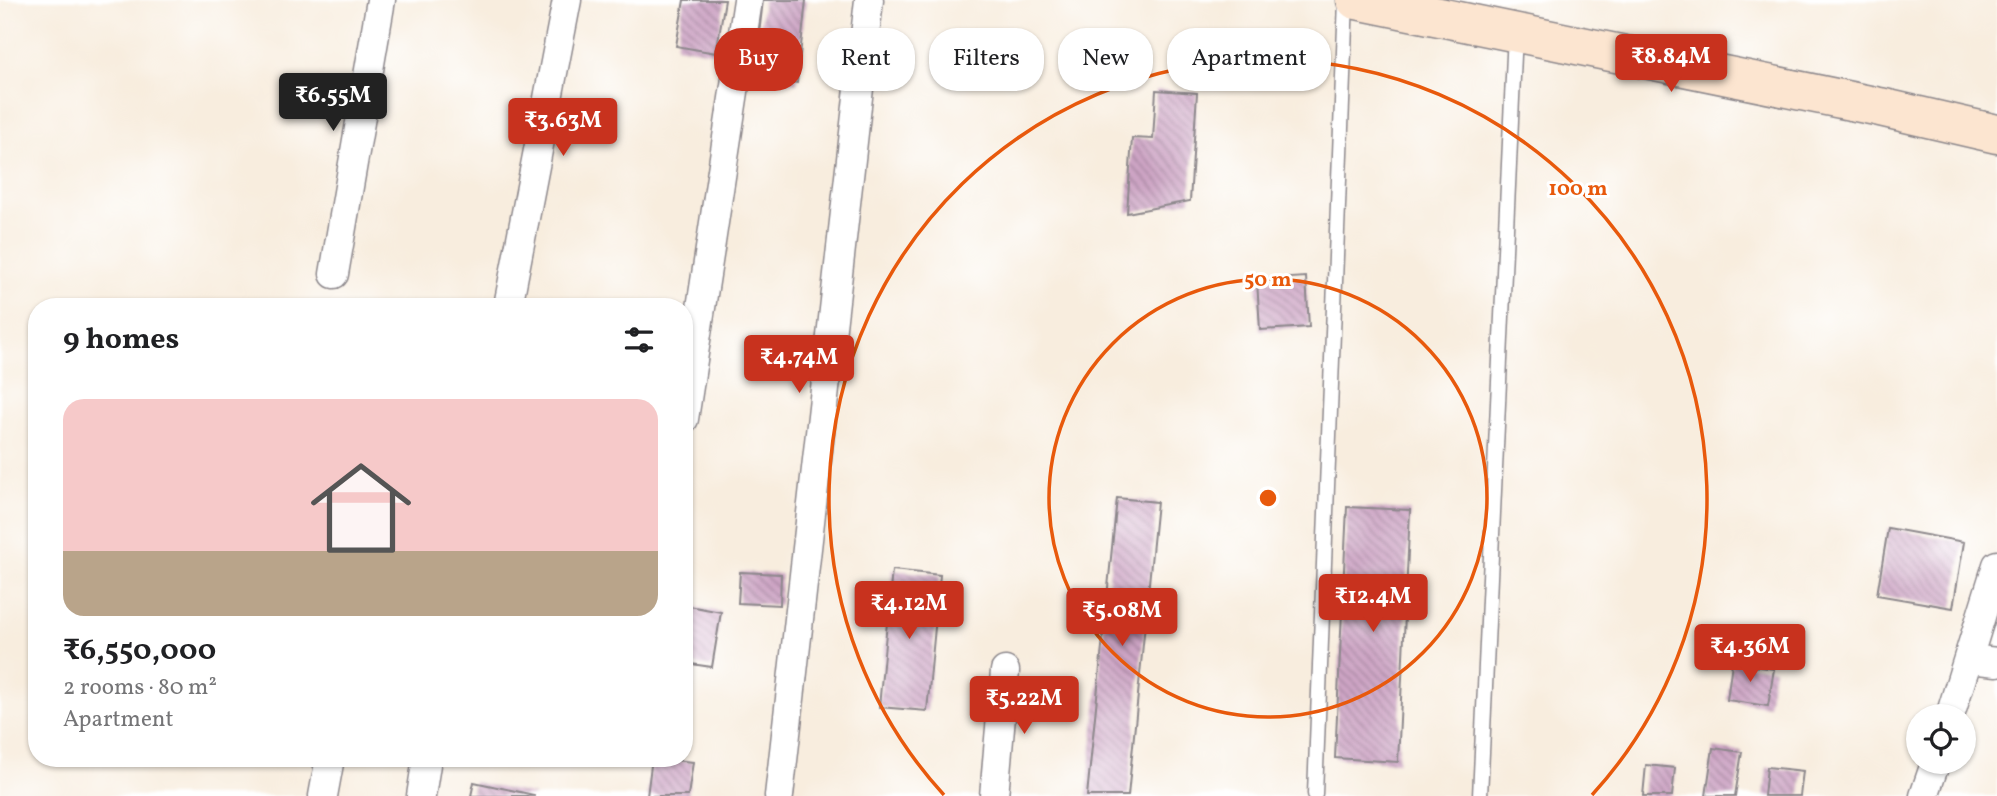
<!DOCTYPE html>
<html lang="en">
<head>
<meta charset="utf-8">
<style>
  :root { --surface:#fff; --page:#f6f6f6; --text:#202124; --muted:#757577; --line:#e0e0e0; --accent:#c8321e }
  body { margin:0; font-family:Vollkorn,serif; background:var(--page); color:var(--text); height:100vh; display:flex; flex-direction:column; font-size:26px; white-space:nowrap }
  * { box-sizing:border-box; margin:0 }
  p { font-size:23px; color:var(--muted) }
  .icon { flex:none; width:38px; height:38px; fill:none; stroke:currentColor; stroke-width:2; stroke-linecap:round; stroke-linejoin:round }
  .map { position:relative; flex:1; overflow:hidden }
  .side { position:absolute; left:28px; top:298px; width:665px; height:469px; display:flex; flex-direction:column; background:var(--surface); border-radius:28px; box-shadow:0 2px 5px #0004 }
  .side>* { flex:none }
  .hud { position:absolute; left:714px; top:28px; width:665px; height:63px; display:flex; gap:14px }
  .buttons { position:absolute; left:1906px; top:704px; display:grid; gap:14px }
  .buttons a { display:grid; place-items:center; width:70px; height:70px; border-radius:50%; background:var(--surface); box-shadow:0 2px 5px #0004; font-size:35px }
  .price { position:absolute; translate:-50% -60px; padding:0 16px; border-radius:7px; background:var(--accent); color:#fff; font-size:23px; line-height:46px; filter:drop-shadow(0 2px 4px #0008) }
  .price::after { content:''; position:absolute; left:50%; top:42px; width:21px; height:16px; margin-left:-10px; background:inherit; clip-path:polygon(0 0,100% 0,50% 100%) }
  .price.active { background:#222; color:#fff }
  ul { padding:0; list-style:none }
  li { display:grid; align-content:center; gap:14px; height:371px; padding:0 35px }
  li+li { border-top:2px solid var(--line) }
  li span { display:grid; place-items:center; height:217px; border-radius:21px; color:#555 }
  li>.icon { margin-inline-start:auto }
  span .icon { width:126px; height:126px; fill:#fffc; stroke-width:1 }
  li b { font-size:30px }
  h2 { display:flex; justify-content:space-between; align-items:center; height:84px; padding:0 35px; font-size:30px }
  .pill { padding:0 24px; border-radius:28px; background:var(--surface); box-shadow:0 2px 5px #0004; font-size:24px; line-height:63px }
  .pill.active { background:var(--accent); color:#fff }
  .map>svg:first-child { display:block }
  .building { fill:url(#building-back-hatch) }
  .lines { fill:none; stroke-linecap:round; stroke-linejoin:round }
  .lane-casing { stroke:#8d888c; stroke-width:17 }
  .street-casing { stroke:#8d888c; stroke-width:31 }
  .secondary-casing { stroke:#8d888c; stroke-width:41 }
  .lane { stroke:#fff; stroke-width:14 }
  .street { stroke:#fff; stroke-width:28 }
  .secondary { stroke:#fce5d0; stroke-width:38 }
  .ring { fill:none; stroke:#e8590c; stroke-width:3.5 }
  .centre { fill:#e8590c; stroke:#fff; stroke-width:3.5 }
  .ring-label { font-size:21px; text-anchor:middle; font-weight:bold; fill:#e8590c; stroke:#fff; stroke-width:6; stroke-linejoin:round; paint-order:stroke }
</style>
</head>
<body>
<div class="map">
<svg width="1997" height="796" viewBox="0 0 1997 796">
  <defs>
    <pattern id="building-back-hatch" width="6" height="6" patternUnits="userSpaceOnUse" patternTransform="scale(1.75)"><rect width="6" height="6" fill="#cda4c4"/><path d="M-1 5l2 2M0 0l6 6M5-1l2 2" fill="none" stroke="#a685a0"/></pattern>
  </defs>
  <rect width="100%" height="100%" fill="#fff"/>
  <filter id="ink" filterUnits="userSpaceOnUse"><feTurbulence type="fractalNoise" baseFrequency=".0143" numOctaves="2"/><feDisplacementMap in="SourceGraphic" scale="14" xChannelSelector="R" yChannelSelector="G"/><feConvolveMatrix kernelMatrix="1 2 1 2 8 2 1 2 1" color-interpolation-filters="sRGB"/></filter>
  <filter id="wash" filterUnits="userSpaceOnUse"><feTurbulence type="fractalNoise" baseFrequency=".00686" numOctaves="4" result="noise"/><feDisplacementMap in="SourceGraphic" scale="28" xChannelSelector="R" yChannelSelector="G"/><feGaussianBlur stdDeviation="1.57" result="paint"/><feColorMatrix in="noise" values="0 0 0 0 0 0 0 0 0 0 0 0 0 0 0 0 0 1.4 0 .05"/><feComposite in="paint" operator="in"/></filter>
  <g filter="url(#wash)">
    <rect width="100%" height="100%" fill="#f8edde"/>
    <g id="blocks">
      <!-- building -->
      <path class="building" d="M684 0H725L716 53 676 46Z
        M763 0H806L797 83 754 78Z
        M1156 90 1197 93 1190 201 1127 213 1132 138 1153 139Z
        M1306 277 1309 327 1260 330 1257 280Z
        M1117 498 1157 502 1128 796H1087Z
        M1347 507 1410 510 1398 762 1335 758Z
        M1888 528 1964 542 1953 608 1877 595Z
        M892 570 940 575 927 711 879 707Z
        M740 572 781 574 780 605 738 603Z
        M684 605 721 612 712 667 684 663Z
        M1732 663 1774 669 1768 706 1727 700Z
        M1713 748 1742 752 1735 796H1706Z
        M652 758 693 762 688 796H647Z
        M1646 765 1675 768 1672 796H1643Z
        M1767 767 1803 771 1800 796H1764Z
        M474 782 534 795V796H471Z"/>
    </g>
  </g>
  <g filter="url(#ink)">
    <use href="#blocks" fill-opacity="0" stroke="#8d888c" stroke-width="2"/>
    <g class="lines">
      <!-- lane casing -->
      <g class="lane-casing">
        <path id="lane" d="M1315 794 1346 0
          M1480 796 1515 33"/>
      </g>
      <!-- street casing -->
      <g class="street-casing">
        <path id="street" d="M334 274 381 0
          M508 306 567 0
          M684 419 748 0
          M1969 659 1997 662
          M1950 716 1997 565
          M323 796 330 758
          M421 796 427 758
          M779 796 869 0
          M994 796 1005 671
          M1924 796 1936 761"/>
      </g>
      <!-- secondary casing -->
      <g class="secondary-casing">
        <path id="secondary" d="M1356 0 1880 107 1997 134"/>
      </g>
      <!-- lane -->
      <use href="#lane" class="lane"/>
      <!-- street -->
      <use href="#street" class="street"/>
      <!-- secondary -->
      <use href="#secondary" class="secondary"/>
    </g>
  </g>
  <!-- distance rings -->
  <g class="ring">
    <circle cx="1268" cy="498" r="219"/>
    <path d="M944 795A439 439 0 1 1 1592 795"/>
  </g>
  <circle cx="1268" cy="498" r="10" class="centre"/>
  <g class="ring-label">
    <text x="1578" y="195">100 m</text>
    <text x="1268" y="286">50 m</text>
  </g>
</svg>
<div class="buttons">
<a><svg class="icon" aria-label="locate" viewBox="0 0 24 24"><circle cx="12" cy="12" r="6"/><path d="M12 2v4M12 18v4M2 12h4M18 12h4"/></svg></a>
</div>
<b class="price" style="left:1671px;top:94px">₹8.84M</b>
<b class="price active" style="left:333px;top:133px">₹6.55M</b>
<b class="price" style="left:563px;top:158px">₹3.63M</b>
<b class="price" style="left:799px;top:395px">₹4.74M</b>
<b class="price" style="left:1373px;top:634px">₹12.4M</b>
<b class="price" style="left:909px;top:641px">₹4.12M</b>
<b class="price" style="left:1122px;top:648px">₹5.08M</b>
<b class="price" style="left:1750px;top:684px">₹4.36M</b>
<b class="price" style="left:1024px;top:736px">₹5.22M</b>
<div class="hud">
<a class="pill active">Buy</a>
<a class="pill">Rent</a>
<a class="pill">Filters</a>
<a class="pill">New</a>
<a class="pill">Apartment</a>
</div>
<section class="side">
<h2>9 homes<svg class="icon" aria-label="filters" viewBox="0 0 24 24"><path d="M4 7h16M4 17h16"/><circle cx="9" cy="7" r="2"/><circle cx="15" cy="17" r="2"/></svg></h2>
<ul>
<li><span style="background:linear-gradient(#f6c9c9 70%,#b9a48a 0)"><svg class="icon" aria-label="home" viewBox="0 0 24 24"><path d="M3 11l9-7 9 7M6 9v11h12V9"/></svg></span><div><b>₹6,550,000</b><p>2 rooms · 80 m²</p><p>Apartment</p></div></li>
</ul>
</section>
</div>
</body>
</html>
